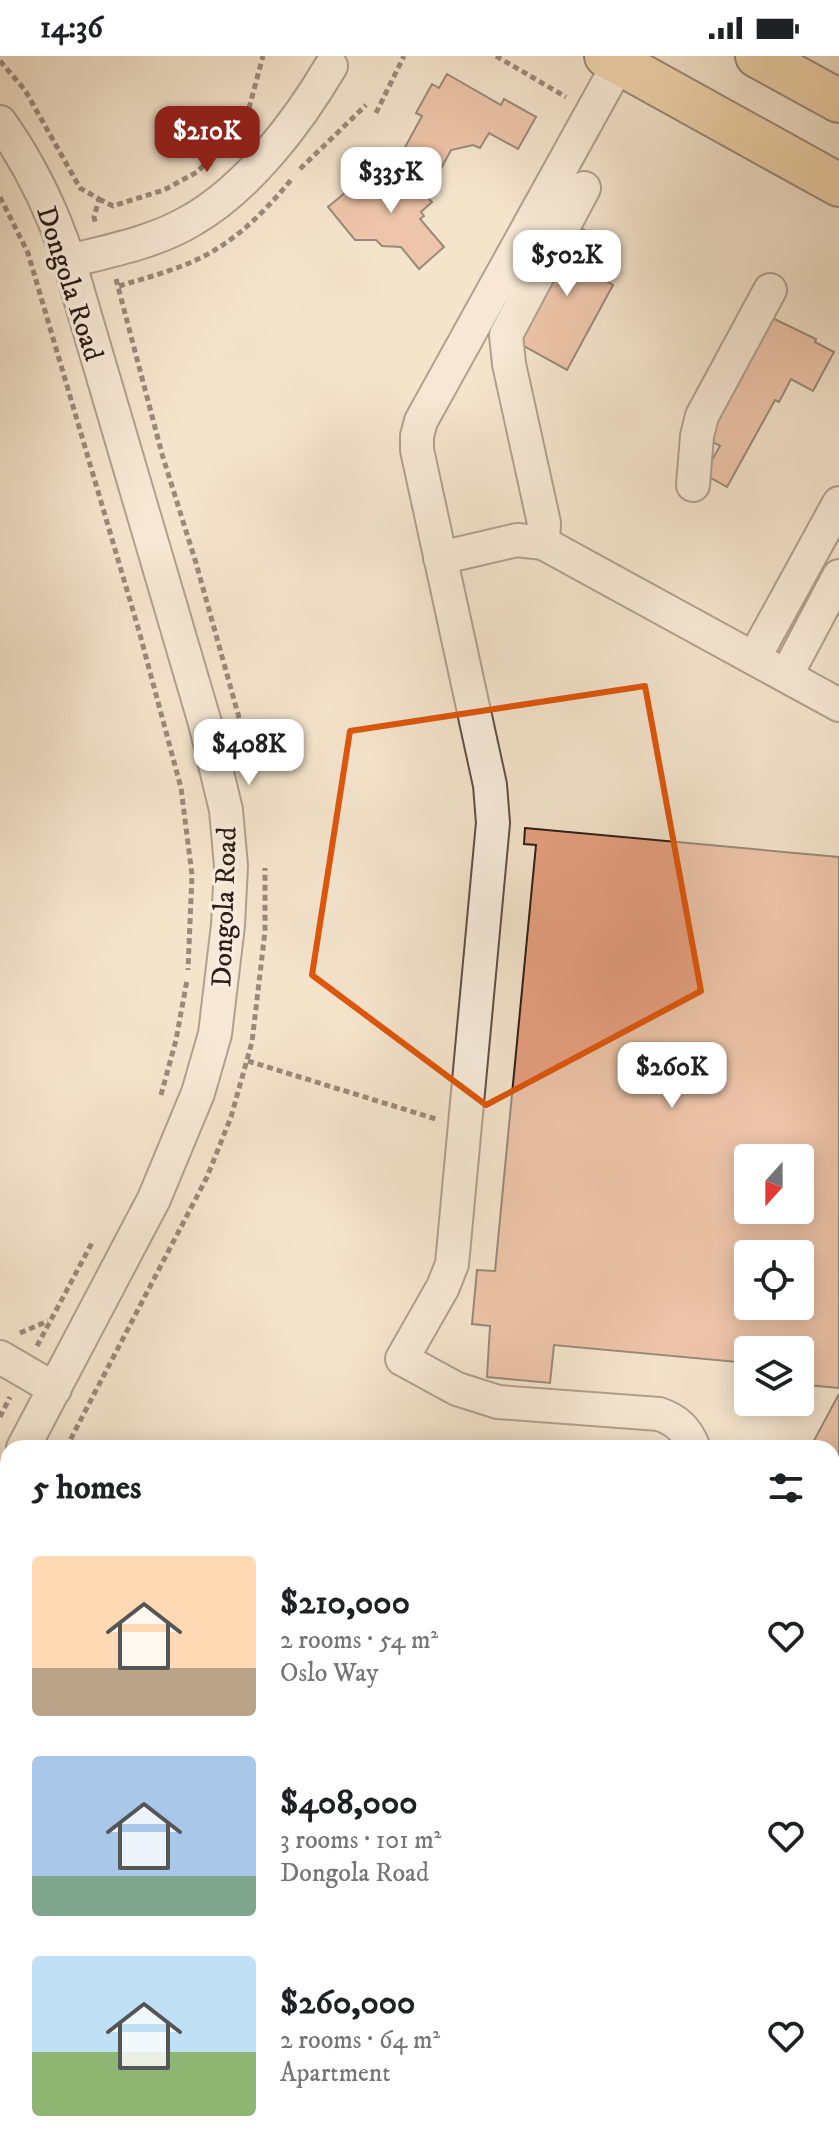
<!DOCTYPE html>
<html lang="en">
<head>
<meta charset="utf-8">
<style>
  :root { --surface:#fff; --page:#f6f6f6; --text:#202124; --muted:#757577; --accent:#8f2418 }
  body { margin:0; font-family:"IM FELL DW Pica",serif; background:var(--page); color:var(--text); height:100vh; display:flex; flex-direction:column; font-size:30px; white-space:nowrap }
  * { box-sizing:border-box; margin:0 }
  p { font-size:26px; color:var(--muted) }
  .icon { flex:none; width:44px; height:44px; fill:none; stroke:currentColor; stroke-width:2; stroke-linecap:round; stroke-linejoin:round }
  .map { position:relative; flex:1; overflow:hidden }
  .side { position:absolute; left:0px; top:1384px; width:840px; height:714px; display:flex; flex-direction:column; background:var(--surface); border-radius:24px 24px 0 0; box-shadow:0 4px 20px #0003 }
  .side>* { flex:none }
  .needle { width:52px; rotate:201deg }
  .fabs { position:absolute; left:734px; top:1088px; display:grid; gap:16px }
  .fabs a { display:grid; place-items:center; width:80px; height:80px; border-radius:8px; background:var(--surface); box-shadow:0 4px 20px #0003; font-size:40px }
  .price { position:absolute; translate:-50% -68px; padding:0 18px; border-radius:16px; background:#fff; color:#222; font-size:26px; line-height:52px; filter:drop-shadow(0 2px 4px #0008) }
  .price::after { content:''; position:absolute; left:50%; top:48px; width:24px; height:18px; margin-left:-12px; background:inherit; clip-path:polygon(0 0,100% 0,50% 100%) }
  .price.active { background:var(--accent); color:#fff }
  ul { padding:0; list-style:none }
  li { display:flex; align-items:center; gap:24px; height:200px; padding:0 32px }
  li span { display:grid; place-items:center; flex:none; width:224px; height:160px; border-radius:8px; color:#555 }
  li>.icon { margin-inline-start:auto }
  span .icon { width:96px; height:96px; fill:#fffc; stroke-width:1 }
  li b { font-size:34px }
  h2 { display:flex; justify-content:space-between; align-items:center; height:96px; padding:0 32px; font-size:34px }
  .status { display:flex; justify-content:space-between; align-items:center; height:56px; padding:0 40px; background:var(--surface); direction:ltr }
  .status svg { height:22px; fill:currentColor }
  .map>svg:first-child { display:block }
  .green { fill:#b6c59c; stroke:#727159; stroke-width:2 }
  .building { fill:#e7a081; stroke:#2d1d16; stroke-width:2; fill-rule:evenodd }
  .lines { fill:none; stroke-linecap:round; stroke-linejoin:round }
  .minor-casing { stroke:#5f4f44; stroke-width:36 }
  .major-casing { stroke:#2d1d16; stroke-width:46 }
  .path { stroke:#2d1d16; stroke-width:5; stroke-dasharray:6 4; stroke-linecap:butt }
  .minor { stroke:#f8edde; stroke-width:32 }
  .major { stroke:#eac286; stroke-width:42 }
  .marked { fill:none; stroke:#df560c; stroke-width:6; stroke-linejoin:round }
  .labels { text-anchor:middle; stroke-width:7; stroke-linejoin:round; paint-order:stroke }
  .street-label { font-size:28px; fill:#2d1d16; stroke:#f8edde }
</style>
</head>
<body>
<div class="status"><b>14:36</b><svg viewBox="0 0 49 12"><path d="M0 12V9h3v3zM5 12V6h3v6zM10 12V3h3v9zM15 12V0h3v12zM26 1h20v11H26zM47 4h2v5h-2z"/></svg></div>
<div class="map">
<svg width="839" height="2097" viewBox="0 0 839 2097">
  <rect width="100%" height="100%" fill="#f4e4cc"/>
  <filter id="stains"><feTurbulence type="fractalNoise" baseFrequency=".0025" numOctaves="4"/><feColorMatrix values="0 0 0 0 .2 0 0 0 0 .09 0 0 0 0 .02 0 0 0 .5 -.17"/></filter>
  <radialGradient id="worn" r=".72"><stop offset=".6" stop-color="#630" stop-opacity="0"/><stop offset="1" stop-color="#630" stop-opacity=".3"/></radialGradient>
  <!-- green -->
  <path class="green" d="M531 2090H810L823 2097H536Z"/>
  <!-- building -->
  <path class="building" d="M447 18 501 49 504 43 536 61 518 93 489 77 480 92 473 89 451 94 437 120 416 108 419 103 403 95 422 60 416 57 432 28 439 32Z
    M408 105 429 130 422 136 432 146 421 156 424 160 420 163 444 191 419 213 401 191 382 190 376 184H355L328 151 352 131 357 136 368 128 373 134Z
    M571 167 619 193 603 223 613 229 567 314 509 282Z
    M764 258 816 283 815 286 834 296 813 335 791 323 779 346 775 344 727 431 704 418 720 390 690 373Z
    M525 772 839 801V1332L807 1329 809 1313 800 1312V1294H748V1307L554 1289 550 1327 487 1321 490 1270 472 1268 477 1214 495 1215 536 789 524 788ZM748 1102H800V1154H748ZM748 1198H800V1250H748Z
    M839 1338V1599L832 1596V1392H810Z
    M832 1596 839 1599V1634L832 1646V1619L836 1612 832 1610Z
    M839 1634V1675L832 1671V1646Z"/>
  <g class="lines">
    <!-- minor casing -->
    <g class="minor-casing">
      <path id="minor" d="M619 7 421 365 417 380V394L490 729 493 767 452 1208 443 1231 402 1303 457 1333 498 1346 659 1358C677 1364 687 1374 694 1392
        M0 66C30 108 53 156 69 205L205 667 226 754 231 810 228 869 215 978 198 1037 154 1143 23 1392
        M69 205C109 195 156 186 192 164 249 131 298 66 331 10
        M693 429 697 380 702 360 770 234
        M543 487 544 467 509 308 506 279 584 132
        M440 502 517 484 543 487 839 649
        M754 602 839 447
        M786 620 839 520
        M0 1301 55 1333
        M0 1434 8 1419
        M832 1774 839 1778
        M0 2008 8 2023
        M43 2090 47 2097
        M148 2090 152 2097
        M258 2090 262 2097
        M474 2090 479 2097
        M503 2090 508 2097
        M387 2097 399 2090"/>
    </g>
    <!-- major casing -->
    <g class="major-casing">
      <path id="major" d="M606 0 839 129
        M757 0 839 45"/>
    </g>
    <!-- path -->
    <path class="path" d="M496 0 566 41
      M0 5 25 34 80 132 99 143 94 161 96 169
      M376 57 404 0
      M300 113 366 49
      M0 141 28 197 139 575 181 732 192 819 188 914
      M99 143 113 150 164 134 197 116 241 71 249 52 263 0
      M116 223 162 398 196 507 243 676
      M119 230C152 220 189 211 218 192 247 174 270 149 291 124
      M248 1005 436 1063
      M161 1039 176 984 187 924
      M20 1277 48 1265
      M37 1290 93 1185
      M0 1361 10 1341
      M66 1392 207 1121 231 1061 252 986 265 875V812
      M0 1514 8 1499"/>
    <!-- minor -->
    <use href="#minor" class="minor"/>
    <!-- major -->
    <use href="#major" class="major"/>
  </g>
  <!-- marked area -->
  <path d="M0 0H839V2097H0ZM645 630 701 935 486 1049 312 919 350 675Z" fill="#f4e4cc" fill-opacity=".55" fill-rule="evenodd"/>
  <path class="marked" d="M645 630 701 935 486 1049 312 919 350 675Z"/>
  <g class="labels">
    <!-- street labels -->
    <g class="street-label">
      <text transform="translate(71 227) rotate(72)" y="10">Dongola Road</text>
      <text transform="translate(223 851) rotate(-88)" y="10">Dongola Road</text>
    </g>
  </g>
  <rect width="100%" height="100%" filter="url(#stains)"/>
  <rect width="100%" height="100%" fill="url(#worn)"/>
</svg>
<div class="fabs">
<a><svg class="needle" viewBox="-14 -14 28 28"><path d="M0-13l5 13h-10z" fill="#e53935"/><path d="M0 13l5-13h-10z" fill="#757577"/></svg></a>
<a><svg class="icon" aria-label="locate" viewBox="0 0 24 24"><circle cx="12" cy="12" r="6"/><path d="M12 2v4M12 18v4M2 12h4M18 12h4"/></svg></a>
<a><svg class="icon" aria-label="layers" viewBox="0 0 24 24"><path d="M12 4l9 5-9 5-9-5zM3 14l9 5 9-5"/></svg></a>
</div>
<b class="price active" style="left:207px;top:118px">$210K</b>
<b class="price" style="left:391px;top:159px">$335K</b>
<b class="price" style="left:567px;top:242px">$502K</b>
<b class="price" style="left:249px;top:731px">$408K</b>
<b class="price" style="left:672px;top:1054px">$260K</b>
<section class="side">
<h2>5 homes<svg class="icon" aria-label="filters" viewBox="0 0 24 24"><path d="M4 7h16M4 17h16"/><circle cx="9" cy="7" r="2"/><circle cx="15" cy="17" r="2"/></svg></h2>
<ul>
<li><span style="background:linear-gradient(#ffd9b3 70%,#b9a48a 0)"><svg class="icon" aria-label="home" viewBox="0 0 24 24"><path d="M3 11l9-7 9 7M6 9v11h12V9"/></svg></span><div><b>$210,000</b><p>2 rooms · 54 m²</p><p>Oslo Way</p></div><svg class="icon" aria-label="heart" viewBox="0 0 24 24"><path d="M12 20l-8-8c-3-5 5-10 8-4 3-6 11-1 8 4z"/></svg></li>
<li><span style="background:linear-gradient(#a9c7e8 75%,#7fa58c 0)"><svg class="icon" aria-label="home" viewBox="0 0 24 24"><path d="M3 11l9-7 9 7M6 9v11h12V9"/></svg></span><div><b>$408,000</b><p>3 rooms · 101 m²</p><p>Dongola Road</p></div><svg class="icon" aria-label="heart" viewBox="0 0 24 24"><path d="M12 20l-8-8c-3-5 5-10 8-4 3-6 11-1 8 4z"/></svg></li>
<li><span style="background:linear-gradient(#bfe0f5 60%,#8fb573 0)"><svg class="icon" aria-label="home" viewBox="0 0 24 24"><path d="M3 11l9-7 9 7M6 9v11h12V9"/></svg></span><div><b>$260,000</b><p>2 rooms · 64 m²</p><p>Apartment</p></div><svg class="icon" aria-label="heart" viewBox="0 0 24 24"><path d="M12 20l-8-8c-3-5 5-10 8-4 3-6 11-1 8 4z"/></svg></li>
</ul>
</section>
</div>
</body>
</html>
